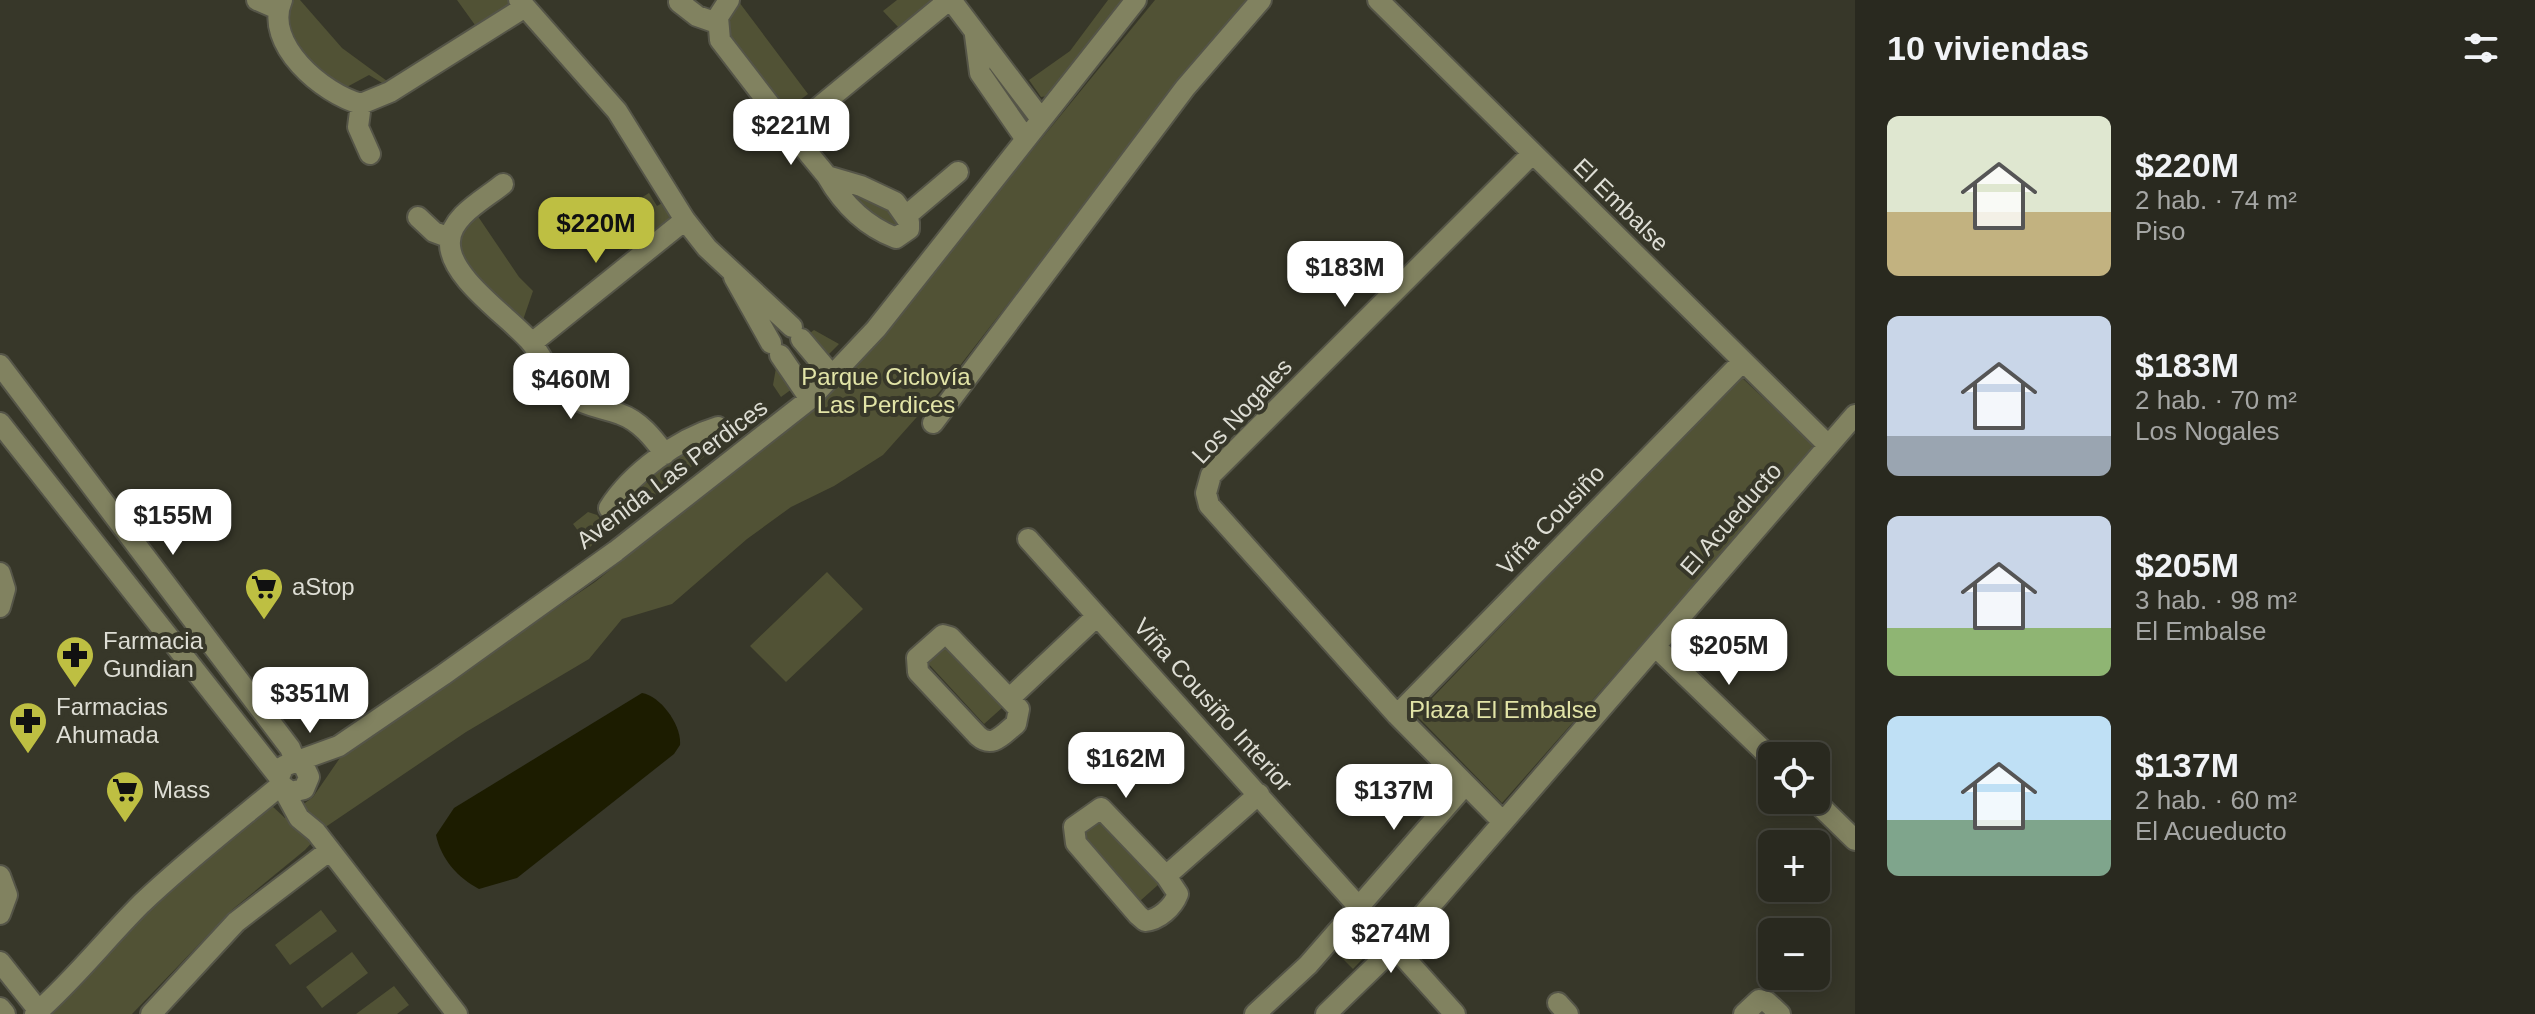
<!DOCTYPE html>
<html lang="es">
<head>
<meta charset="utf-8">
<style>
  :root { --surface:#29291f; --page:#313128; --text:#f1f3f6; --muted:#a5a6a4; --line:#45453d; --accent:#bebf42 }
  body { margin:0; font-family:Arial,sans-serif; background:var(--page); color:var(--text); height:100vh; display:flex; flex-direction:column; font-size:30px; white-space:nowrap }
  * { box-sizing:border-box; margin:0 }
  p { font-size:26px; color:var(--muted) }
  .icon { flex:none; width:44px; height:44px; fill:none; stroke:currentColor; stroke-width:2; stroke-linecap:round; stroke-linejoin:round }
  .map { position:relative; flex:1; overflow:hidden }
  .drawer { display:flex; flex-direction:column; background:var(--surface); width:680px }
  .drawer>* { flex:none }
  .buttons { position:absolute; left:1758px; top:742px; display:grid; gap:16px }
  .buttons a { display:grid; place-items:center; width:72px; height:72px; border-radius:12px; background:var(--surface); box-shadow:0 4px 20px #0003,0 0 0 2px var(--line); font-size:40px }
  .price { position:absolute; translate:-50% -68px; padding:0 18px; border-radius:16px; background:#fff; color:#222; font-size:26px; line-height:52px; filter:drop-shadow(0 2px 4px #0008) }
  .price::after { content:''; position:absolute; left:50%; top:48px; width:24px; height:18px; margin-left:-12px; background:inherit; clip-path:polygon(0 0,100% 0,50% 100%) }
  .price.active { background:var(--accent); color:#111 }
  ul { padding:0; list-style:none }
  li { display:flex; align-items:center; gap:24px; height:200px; padding:0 32px }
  li span { display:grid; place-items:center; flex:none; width:224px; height:160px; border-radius:12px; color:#555 }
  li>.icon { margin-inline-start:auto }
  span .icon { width:96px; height:96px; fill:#fffc; stroke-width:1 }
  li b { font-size:34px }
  h2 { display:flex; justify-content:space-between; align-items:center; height:96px; padding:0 32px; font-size:34px }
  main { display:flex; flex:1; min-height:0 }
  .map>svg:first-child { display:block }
  .green { fill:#515235 }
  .water { fill:#1c1c00 }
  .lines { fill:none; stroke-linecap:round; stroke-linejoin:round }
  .minor-casing { stroke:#555548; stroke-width:24 }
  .minor { stroke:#818260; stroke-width:20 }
  .labels { text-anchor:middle; stroke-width:8; stroke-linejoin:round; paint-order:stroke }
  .street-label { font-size:24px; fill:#ddddd4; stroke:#373729 }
  .park-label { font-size:24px; fill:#e2e4a7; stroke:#373729 }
  .poi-label { font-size:24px; fill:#ddddd4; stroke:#373729; text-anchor:start }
</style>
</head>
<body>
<main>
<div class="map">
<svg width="1855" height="1014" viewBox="0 0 1855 1014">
  <rect width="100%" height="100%" fill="#373729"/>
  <!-- green -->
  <path class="green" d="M291 0H300L342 48 387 81 384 84 369 75 345 88C316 68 274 40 291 0Z
    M457 0H512L513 2 475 25Z
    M897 0H931L933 6 900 29 883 11Z
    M1108 0H1124L1048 96 1041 97 1029 80 1070 51Z
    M1155 0H1254L1179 83 941 390 883 455 834 486 791 507 747 539 672 604 622 619 589 659 466 732 327 826 305 850 233 909 132 1014H50L145 911 271 805 285 818 313 797 344 752 595 582 825 397 878 339Z
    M739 2 808 94 784 112 726 33 729 10Z
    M849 188 903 217 895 232 845 195Z
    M649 193 657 206 664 202 675 218 638 247 625 228 628 206Z
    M477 215 519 277 533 291 523 320C494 299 462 273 458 237Z
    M814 330 839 344 827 356 810 333Z
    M777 362 796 386 781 397 773 385Z
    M1740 376 1815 447 1502 803 1416 715Z
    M714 438 722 443 633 512 623 496 666 460Z
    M588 512 597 515 609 530 590 547 573 524Z
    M827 572 863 609 786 682 750 646Z
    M944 642 1003 707 984 724 925 660Z
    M1100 819 1159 884 1140 901 1081 837Z
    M321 910 337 931 290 965 275 945Z
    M1356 927 1375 946 1353 969 1334 950Z
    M352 952 368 973 322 1008 306 987Z
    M394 986 409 1005 397 1014H356Z"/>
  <!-- water -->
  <path class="water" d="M642 693C661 696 682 726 680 745L674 754 517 878 479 889C458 878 441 859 436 835L454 808Z"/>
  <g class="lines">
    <!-- minor casing -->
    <g class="minor-casing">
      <path id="minor" d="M257 0 278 9
        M282 0C263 44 323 94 361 104L390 92 525 7
        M519 0 617 111 685 220 707 248 792 327
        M729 0 718 17 720 40 790 131 827 176 861 186 895 202 909 222V229L896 238C865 226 843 204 827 176
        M951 0 1041 119
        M1378 0 1828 445
        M679 2 697 16 717 23
        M975 35 980 73 1025 138
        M361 104 358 127 370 154
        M790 131 949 0
        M503 184C485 199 451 216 450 241 447 276 508 316 529 340 547 360 547 380 574 398 588 407 605 408 620 414 640 421 653 438 665 454
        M906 216 958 172
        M418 217 434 232 450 238
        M734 277 771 343
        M801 339 833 377
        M532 343 685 220
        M780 355 810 399
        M0 365 290 748 296 763
        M0 423 279 777
        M933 423 1185 88 1261 0
        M609 508C631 473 678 439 718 427
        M1028 539 1455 1014
        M0 573 5 589 0 607
        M943 635 950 637 1019 709 1016 724C1003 734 993 749 978 736L918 672 917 658Z
        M1656 647 1772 759
        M1010 698 1097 616
        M1397 715 1743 361
        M298 763 304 766 309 777 304 789 291 792 281 785 279 777 284 766 339 746 443 675 616 551 810 399 876 329 1136 0
        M1814 800 1855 840
        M1101 808 1166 876 1178 894C1173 907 1159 920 1145 921L1138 915 1076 843 1074 827Z
        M1503 822 1397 715 1209 505 1206 493 1211 475 1532 154
        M0 876 7 895 0 914
        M1166 876 1259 794
        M0 962 39 1011
        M1558 1003 1568 1014
        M0 1008 5 1014
        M35 1014C74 980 105 940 141 904 186 861 234 824 281 785L299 818 316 832 457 1014
        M151 1014 236 922 330 850
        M1255 1014 1308 965 1465 785
        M1326 1014 1395 947 1855 415
        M1744 1014 1759 1000 1767 1002 1780 1014"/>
    </g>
    <!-- minor -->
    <use href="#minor" class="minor"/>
  </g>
  <!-- icons -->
  <defs>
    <g id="supermarket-pin" transform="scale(2)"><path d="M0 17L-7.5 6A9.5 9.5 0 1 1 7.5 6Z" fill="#bebf42" stroke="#373729"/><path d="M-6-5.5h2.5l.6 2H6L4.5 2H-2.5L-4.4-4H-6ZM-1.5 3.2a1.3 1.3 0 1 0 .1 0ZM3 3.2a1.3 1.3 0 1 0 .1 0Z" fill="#111"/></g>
    <g id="pharmacy-pin" transform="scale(2)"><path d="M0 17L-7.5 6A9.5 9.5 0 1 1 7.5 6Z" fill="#bebf42" stroke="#373729"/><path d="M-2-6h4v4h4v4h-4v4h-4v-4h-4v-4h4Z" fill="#111"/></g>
  </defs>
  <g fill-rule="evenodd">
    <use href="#supermarket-pin" x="264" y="587"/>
    <use href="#pharmacy-pin" x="75" y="655"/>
    <use href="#pharmacy-pin" x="28" y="721"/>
    <use href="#supermarket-pin" x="125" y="790"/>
  </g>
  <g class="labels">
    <!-- street labels -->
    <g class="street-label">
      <text transform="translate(1621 205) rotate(44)" y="8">El Embalse</text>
      <text transform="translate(1242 411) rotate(-47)" y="8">Los Nogales</text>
      <text transform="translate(672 474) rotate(-37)" y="8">Avenida Las Perdices</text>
      <text transform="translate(1731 519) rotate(-49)" y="8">El Acueducto</text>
      <text transform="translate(1551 520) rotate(-46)" y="8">Viña Cousiño</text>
      <text transform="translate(1213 705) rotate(48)" y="8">Viña Cousiño Interior</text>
    </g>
    <!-- park labels -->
    <g class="park-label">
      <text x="886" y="385">Parque Ciclovía<tspan x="886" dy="28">Las Perdices</tspan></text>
      <text x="1503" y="718">Plaza El Embalse</text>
    </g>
    <!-- poi labels -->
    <g class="poi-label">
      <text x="292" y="595">aStop</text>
      <text x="103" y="649">Farmacia<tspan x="103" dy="28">Gundian</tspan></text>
      <text x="56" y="715">Farmacias<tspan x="56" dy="28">Ahumada</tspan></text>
      <text x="153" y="798">Mass</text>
    </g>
  </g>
</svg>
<div class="buttons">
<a><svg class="icon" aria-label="locate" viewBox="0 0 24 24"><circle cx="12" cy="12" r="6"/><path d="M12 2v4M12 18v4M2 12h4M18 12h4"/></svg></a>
<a>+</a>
<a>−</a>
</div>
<b class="price" style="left:791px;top:167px">$221M</b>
<b class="price active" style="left:596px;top:265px">$220M</b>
<b class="price" style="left:1345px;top:309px">$183M</b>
<b class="price" style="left:571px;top:421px">$460M</b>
<b class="price" style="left:173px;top:557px">$155M</b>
<b class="price" style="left:1729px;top:687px">$205M</b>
<b class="price" style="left:310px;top:735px">$351M</b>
<b class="price" style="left:1126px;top:800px">$162M</b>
<b class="price" style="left:1394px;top:832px">$137M</b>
<b class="price" style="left:1391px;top:975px">$274M</b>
</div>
<section class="drawer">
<h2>10 viviendas<svg class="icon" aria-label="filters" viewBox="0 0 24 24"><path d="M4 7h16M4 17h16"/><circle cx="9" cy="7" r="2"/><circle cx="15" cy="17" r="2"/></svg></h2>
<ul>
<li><span style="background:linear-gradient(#dfe7d0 60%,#c2b280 0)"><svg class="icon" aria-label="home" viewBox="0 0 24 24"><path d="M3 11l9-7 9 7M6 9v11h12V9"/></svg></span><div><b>$220M</b><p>2 hab. · 74 m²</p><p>Piso</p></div></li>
<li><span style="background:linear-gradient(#c9d6e8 75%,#9aa5b1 0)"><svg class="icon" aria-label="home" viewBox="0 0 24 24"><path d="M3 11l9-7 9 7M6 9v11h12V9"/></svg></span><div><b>$183M</b><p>2 hab. · 70 m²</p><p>Los Nogales</p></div></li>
<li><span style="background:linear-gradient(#c9d6e8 70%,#8fb573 0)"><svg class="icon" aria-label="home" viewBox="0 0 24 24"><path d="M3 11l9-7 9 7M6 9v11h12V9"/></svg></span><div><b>$205M</b><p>3 hab. · 98 m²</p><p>El Embalse</p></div></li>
<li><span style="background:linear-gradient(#bfe0f5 65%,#7fa58c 0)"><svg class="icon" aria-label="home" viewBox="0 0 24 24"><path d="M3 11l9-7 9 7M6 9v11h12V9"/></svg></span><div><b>$137M</b><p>2 hab. · 60 m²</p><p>El Acueducto</p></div></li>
</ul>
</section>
</main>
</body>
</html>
